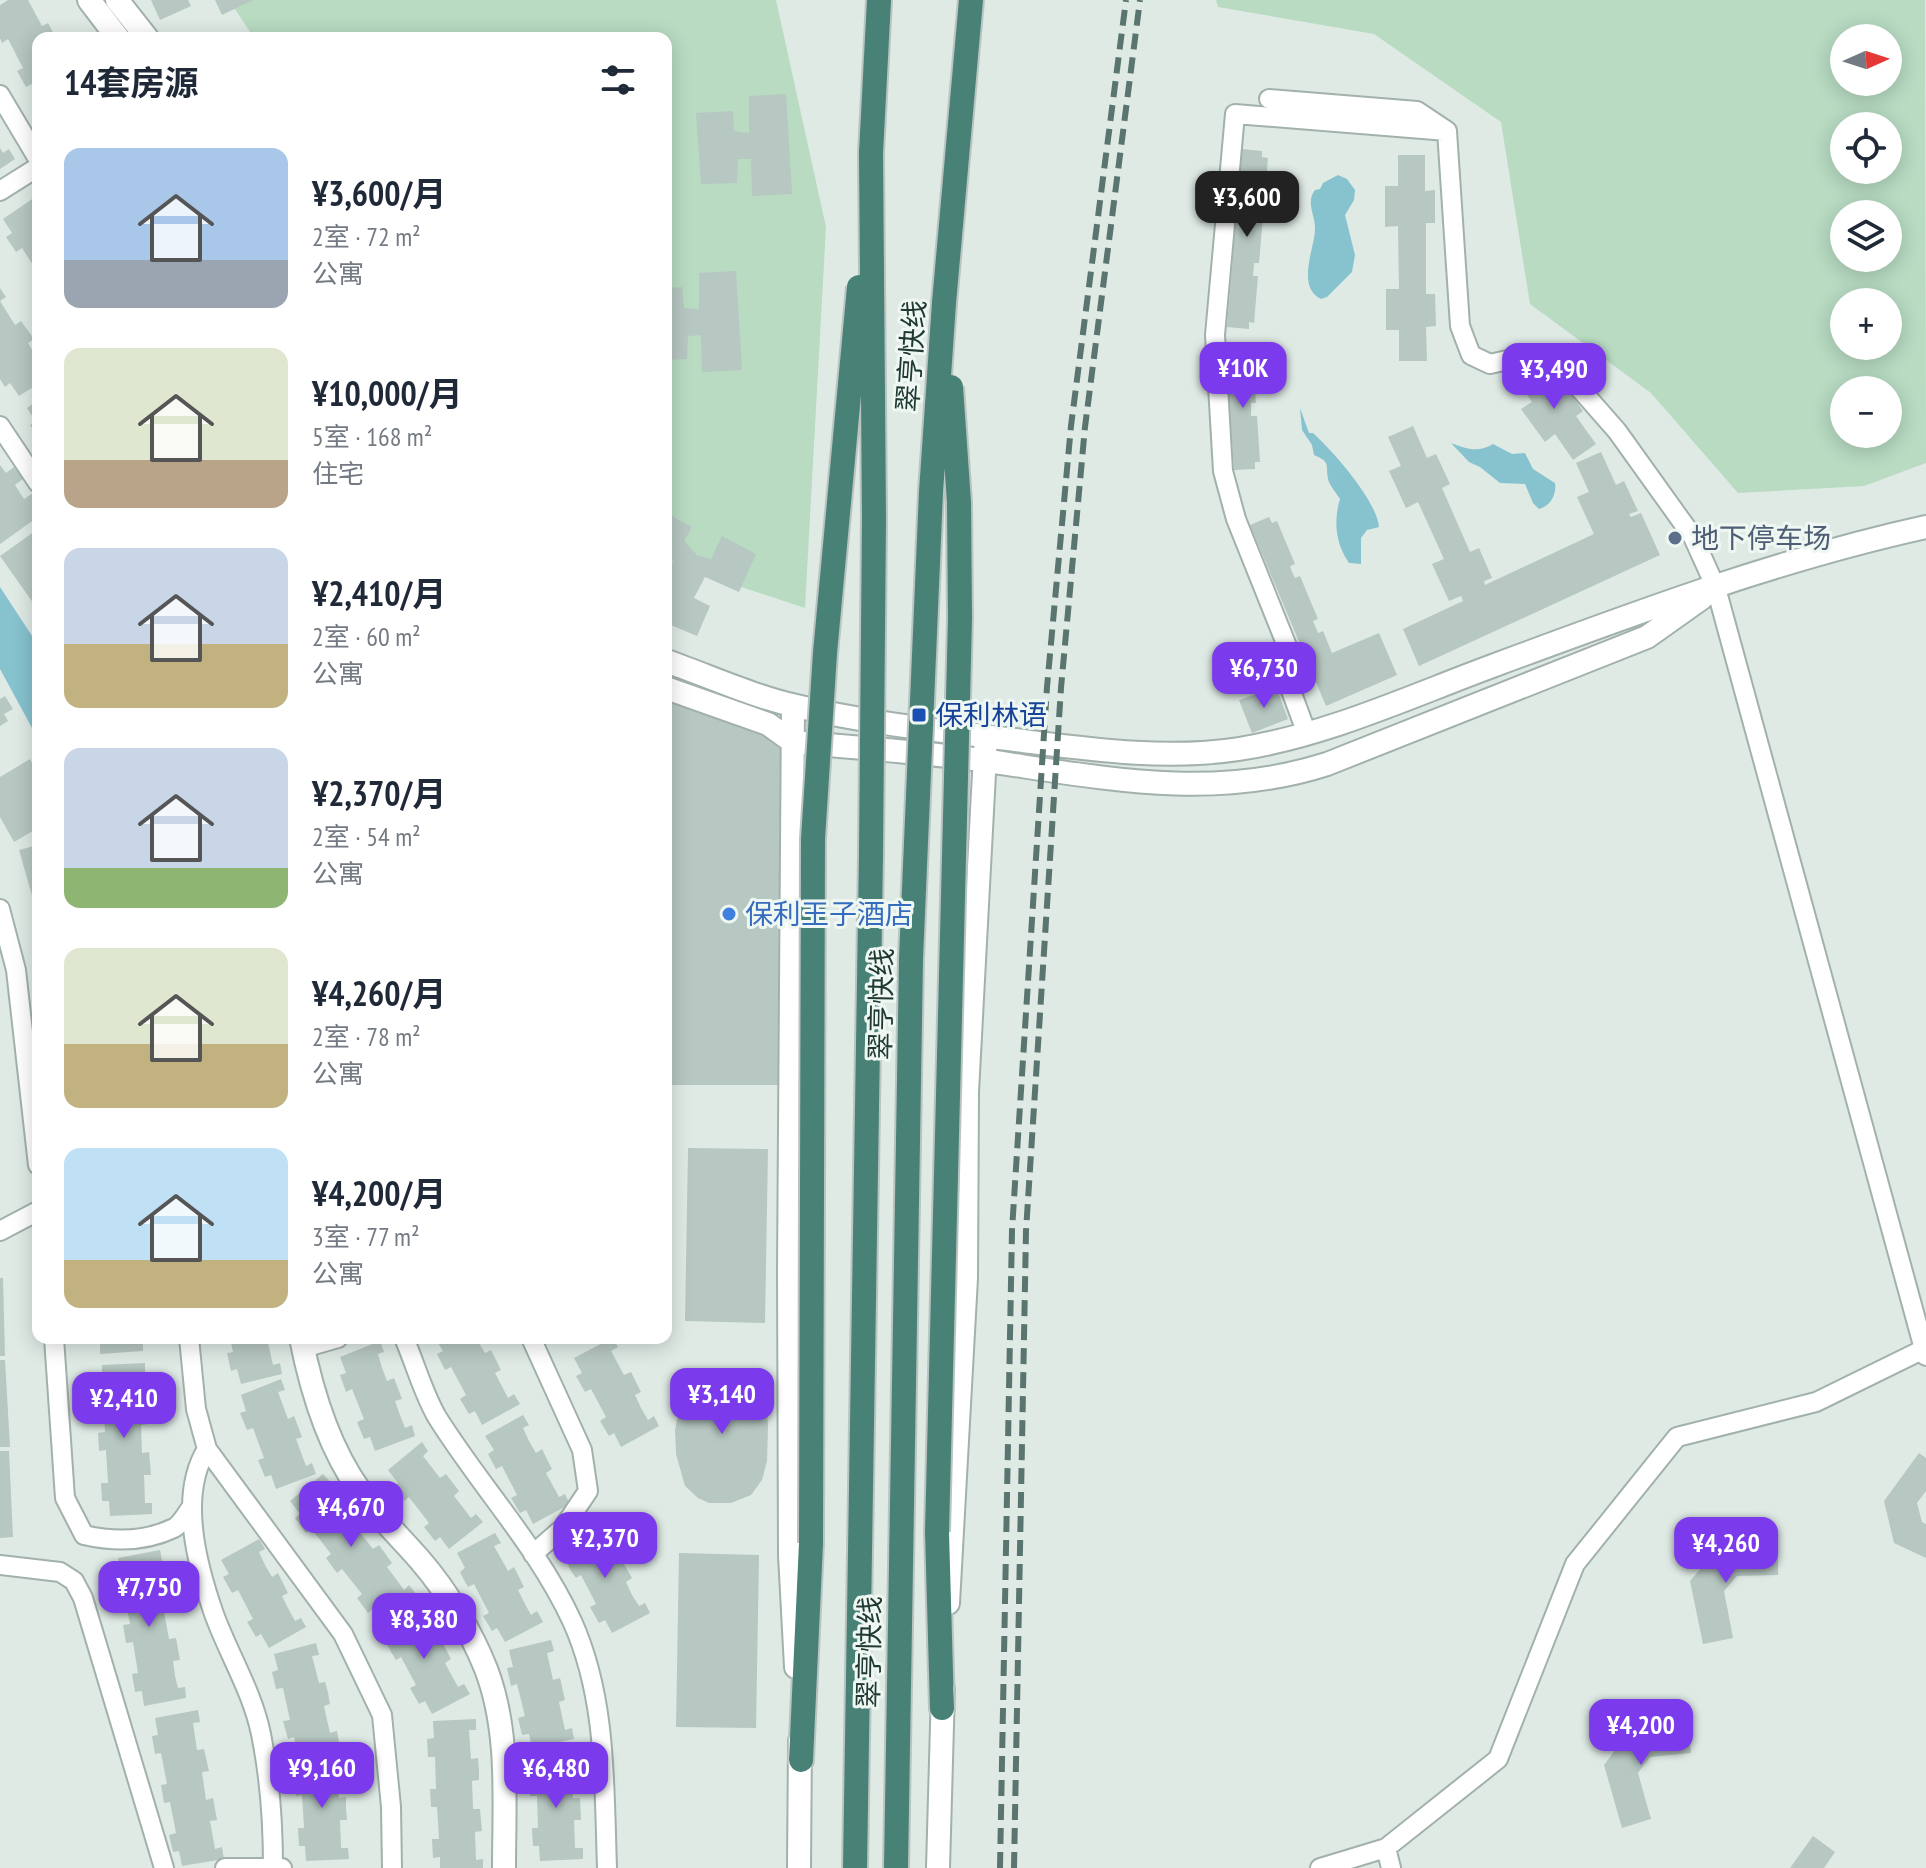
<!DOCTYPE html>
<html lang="zh">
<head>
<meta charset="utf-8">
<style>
  :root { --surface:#fff; --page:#f2f2f3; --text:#1f2937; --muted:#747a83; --accent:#7c3aed }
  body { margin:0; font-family:"PT Sans Narrow","Noto Sans SC",sans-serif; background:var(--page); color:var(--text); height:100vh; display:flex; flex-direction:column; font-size:30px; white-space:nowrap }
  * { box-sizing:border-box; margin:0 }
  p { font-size:26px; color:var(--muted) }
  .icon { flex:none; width:44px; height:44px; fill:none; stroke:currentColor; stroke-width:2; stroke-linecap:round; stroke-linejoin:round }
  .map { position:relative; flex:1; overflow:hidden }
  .panel { position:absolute; left:32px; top:32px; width:640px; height:1312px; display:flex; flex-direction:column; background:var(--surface); border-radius:16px; box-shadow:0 4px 20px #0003 }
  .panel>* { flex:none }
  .needle { width:52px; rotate:87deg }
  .buttons { position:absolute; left:1830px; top:24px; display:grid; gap:16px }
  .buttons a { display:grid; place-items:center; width:72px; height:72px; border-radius:50%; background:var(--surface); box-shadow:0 4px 20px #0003; font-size:40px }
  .price { position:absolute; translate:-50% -68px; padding:0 18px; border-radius:16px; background:var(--accent); color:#fff; font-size:26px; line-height:52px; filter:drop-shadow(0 2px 4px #0008) }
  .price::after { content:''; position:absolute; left:50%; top:48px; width:24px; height:18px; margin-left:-12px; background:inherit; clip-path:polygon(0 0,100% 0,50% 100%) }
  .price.selected { background:#222; color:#fff }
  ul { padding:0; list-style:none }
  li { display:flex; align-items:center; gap:24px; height:200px; padding:0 32px }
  li span { display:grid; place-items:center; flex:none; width:224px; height:160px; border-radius:16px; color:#555 }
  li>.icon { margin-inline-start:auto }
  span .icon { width:96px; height:96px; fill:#fffc; stroke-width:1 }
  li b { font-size:34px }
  h2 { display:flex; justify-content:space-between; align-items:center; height:96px; padding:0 32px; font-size:34px }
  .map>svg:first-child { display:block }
  .green { fill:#b8dbc2; fill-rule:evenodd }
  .water { fill:#87c2cf }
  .building { fill:#b7c7c1 }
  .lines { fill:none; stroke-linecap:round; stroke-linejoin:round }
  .minor-casing { stroke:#a2b1ac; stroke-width:22 }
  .tertiary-casing { stroke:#a2b1ac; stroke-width:26 }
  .trunk-casing { stroke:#bcc4c2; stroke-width:28 }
  .minor { stroke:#fff; stroke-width:18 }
  .tertiary { stroke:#fff; stroke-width:22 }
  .trunk { stroke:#488276; stroke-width:24 }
  .rail { stroke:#5a756f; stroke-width:6; stroke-dasharray:16 8; stroke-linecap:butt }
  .trunk-bridge-casing { stroke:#bcc4c2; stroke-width:28; stroke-linecap:butt }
  .trunk-bridge { stroke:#488276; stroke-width:24 }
  .service-dot { fill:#5c6f8a; stroke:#eff7f3; stroke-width:3 }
  .transit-dot { fill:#1a4fb4; stroke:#eff7f3; stroke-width:3 }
  .shop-dot { fill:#3f7fe0; stroke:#eff7f3; stroke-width:3 }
  .labels { text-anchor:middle; stroke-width:6; stroke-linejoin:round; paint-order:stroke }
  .street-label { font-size:28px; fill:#203933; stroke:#eff7f3 }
  .service-label { font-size:28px; fill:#4e5e75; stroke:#eff7f3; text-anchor:start }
  .transit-label { font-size:28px; fill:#164399; stroke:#eff7f3; text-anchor:start }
  .shop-label { font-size:28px; fill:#366cbe; stroke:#eff7f3; text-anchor:start }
</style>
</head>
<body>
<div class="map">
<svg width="1926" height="1868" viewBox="0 0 1926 1868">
  <rect width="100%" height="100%" fill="#dfeae5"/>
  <!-- green -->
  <path class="green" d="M229 0H776L826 227 805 608 666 562V38H254Z
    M1216 0H1925L1926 463 1864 486 1738 493 1651 393 1530 304 1501 122 1374 34 1218 7ZM1844 38H1888V82H1844ZM1844 126H1888V170H1844ZM1844 214H1888V258H1844ZM1844 302H1888V346H1844ZM1844 390H1888V434H1844Z"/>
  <!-- water -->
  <path class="water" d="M1338 175 1347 179 1355 190 1354 200 1345 215 1355 255 1352 272 1327 297 1321 299C1295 286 1316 246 1315 227 1314 213 1306 201 1315 190L1320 189 1323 183Z
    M1300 408 1309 433H1313C1333 451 1377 501 1379 527L1367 530 1361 538V564L1349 563C1336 544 1333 522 1340 499 1337 494 1331 487 1329 482 1324 466 1333 463 1314 455L1312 445 1302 430Z
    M1451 443C1467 449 1478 453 1493 444L1512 454 1525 453 1533 469 1555 483C1557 494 1550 507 1539 509L1533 503 1525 484 1500 483 1480 467 1469 462Z
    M0 587 38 645V739L0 669Z"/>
  <!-- building -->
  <path class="building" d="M8 0H28L42 26 48 23 56 38H38V95L32 84 26 87 17 71 23 68 8 39 2 43 0 38V5Z
    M151 0H188L191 6 160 20Z
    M215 0H253L222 15Z
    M786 94 792 194 752 196 751 159H738L737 183 701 184 696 113 733 111 734 131 749 133V96Z
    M0 148 3 153 9 149 15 159 0 169Z
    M1242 149 1262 151V157L1268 158 1264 204 1259 203 1257 216 1263 217 1259 263H1254L1253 276H1258L1254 323 1249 322V329L1227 327Z
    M1398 155H1425V191L1435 190V223H1426V294H1435L1436 326 1426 327 1427 361H1399V330H1386V289H1399L1398 226 1385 227V186H1398Z
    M38 195V273L22 248 16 252 6 237 12 233 3 219Z
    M736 271 742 370 702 372 701 335 688 336 687 359 666 360V288L682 287 684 308 699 309V273Z
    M0 288 6 297 0 301 15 325 21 321 34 339 28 343 38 360V384L19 396 10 383 5 387 0 379Z
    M1247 350 1248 357 1253 356 1256 403H1251V416H1257L1260 462H1255V469L1234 470 1226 352Z
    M1536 361 1556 390 1564 384 1583 411 1576 416 1596 444 1573 460 1555 434 1545 442 1521 409 1532 402 1514 376Z
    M38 400V437L30 425 36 422 27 408Z
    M1413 426 1427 458 1436 454 1450 484 1442 488 1470 552 1479 548 1492 578 1484 581 1485 585 1594 534 1577 497 1589 492 1576 463 1601 452 1616 485 1624 481 1638 511 1629 514 1631 517 1641 513 1660 555 1419 666 1403 629 1463 601 1461 596 1449 601 1432 564 1444 559 1418 502 1406 508 1389 471 1401 466 1388 437Z
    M0 465 6 473 14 467 23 479 15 485 24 499 33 493 38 500V508L33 511 38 517 0 544Z
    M666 513 692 527 684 541 697 555 711 559 722 536 756 554 739 592 705 577 694 598 710 606 697 636 666 623V577L674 561 666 557Z
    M1269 517 1272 523 1277 521 1295 564 1290 566 1292 572 1295 578 1300 576 1318 619 1313 621 1318 633 1323 631 1332 653 1379 633 1397 675 1326 706 1250 525Z
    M38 529V606L36 607 0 556Z
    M1276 687 1288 719 1252 733 1239 700Z
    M5 696 13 709 4 714 8 721 0 726V699Z
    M666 696 794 743 789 1085H666Z
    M30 759 34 767 38 765V828L14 842 0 817V777Z
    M38 845V913H37L19 850Z
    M688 1148 768 1149 765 1323 685 1321Z
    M0 1278H3L5 1356H0Z
    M100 1338 143 1340V1351L100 1354Z
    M230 1338H267L273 1365 280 1363 282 1374 241 1384 237 1369 231 1371 227 1353 233 1352Z
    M435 1338H476L485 1353 491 1350 501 1370 495 1373 508 1398 514 1394 520 1404 482 1425 475 1411 469 1414 460 1399 466 1395 451 1367 445 1370 437 1354 443 1351Z
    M612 1338 618 1347 611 1351 624 1375 631 1372 641 1392 635 1395 641 1408 648 1420 654 1416 659 1426 621 1447 614 1433 609 1436 600 1421 606 1417 591 1389 585 1392 576 1376 582 1373 574 1358Z
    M380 1341 384 1352 378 1354 382 1368 387 1381 394 1378 402 1399 395 1401 400 1415 405 1428 412 1425 415 1436 375 1451 370 1437 364 1439 357 1422 364 1419 352 1389 346 1392 340 1375 346 1373 340 1357Z
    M0 1360H5L10 1447H0Z
    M145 1363V1374H138L139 1389V1402H146L148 1424 141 1425 142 1453 149 1452 150 1463 151 1475H144L145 1503H152V1514L110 1516 109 1501H102L101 1483H108L106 1450 99 1451 98 1433 105 1432 103 1400H97L96 1382H102V1365Z
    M726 1368 747 1374 760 1389 767 1409 768 1426 767 1461 762 1480 751 1495 731 1503H709L698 1498 685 1486 676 1454 675 1430 683 1392 690 1380 704 1370Z
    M281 1379 285 1390 278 1392 288 1419 294 1416 302 1437 296 1439 306 1466 312 1463 316 1474 276 1489 271 1475 265 1477 258 1460 264 1458 253 1428 247 1430 240 1413 246 1411 241 1395Z
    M523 1415 529 1425 523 1428 529 1441 536 1453 542 1449 552 1469 546 1473 559 1497 565 1494 570 1504 533 1524 526 1510 520 1513 511 1498 517 1495 502 1466 496 1469 488 1454 494 1450 485 1436Z
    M422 1442 428 1451 423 1456 440 1478 446 1474 459 1491 454 1496 471 1518 476 1514 483 1522 449 1549 440 1537 435 1541 424 1527 429 1523 409 1497 404 1501 393 1487 398 1483 388 1470Z
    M0 1451H9L13 1537 0 1538Z
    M1919 1453 1926 1458V1491L1917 1503 1922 1522 1926 1524V1558L1894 1543 1884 1501Z
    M323 1474 331 1483 325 1487 334 1499 342 1509 348 1505 361 1523 356 1527 365 1539 373 1549 379 1545 392 1563 387 1567 396 1579 404 1590 409 1585 416 1594 383 1621 373 1609 368 1613 357 1598 362 1594 342 1569 337 1573 326 1558 331 1554 321 1541 311 1529 306 1533 295 1518 300 1514 290 1501Z
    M603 1524 608 1534 602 1537 609 1551 615 1562 621 1559 632 1578 626 1582 632 1595 639 1606 645 1603 650 1613 612 1633 605 1620 599 1623 590 1607 596 1604 581 1575 576 1578 571 1571 567 1563 573 1560 565 1545Z
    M495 1533 501 1543 494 1546 508 1571 514 1567 524 1587 518 1590 525 1604 531 1615 537 1611 543 1622 505 1642 497 1628 492 1631 483 1616 489 1613 474 1584 468 1587 464 1580 460 1572 465 1568 457 1553Z
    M259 1539 265 1549 259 1552 265 1565 272 1577 278 1573 288 1593 282 1596 289 1610 295 1621 301 1618 306 1627 269 1648 261 1634 256 1637 247 1622 253 1619 238 1590 232 1593 223 1577 229 1574 221 1560Z
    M1778 1547V1575L1737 1576 1724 1591 1733 1638 1703 1644 1690 1581 1718 1548Z
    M160 1550 162 1561 156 1562 160 1590 167 1589 171 1610 164 1612 169 1639 176 1638 180 1660 173 1661 175 1676 178 1688 185 1687 186 1698 144 1706 142 1691 135 1692 132 1674 138 1673 133 1642 126 1643 123 1625 130 1624 124 1592 117 1594 114 1576 121 1575 118 1558Z
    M679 1553 759 1555 756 1728 676 1727Z
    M423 1605 428 1615 422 1618 428 1632 435 1643 441 1640 451 1659 445 1663 452 1676 458 1687 464 1684 470 1694 432 1714 425 1701 419 1704 410 1688 416 1685 401 1657 396 1660 391 1652 387 1644 393 1641 385 1626Z
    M551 1640 554 1651 547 1653 553 1680 560 1678 565 1700 559 1702 565 1730 572 1728 574 1739 532 1748 529 1734 522 1735 518 1718 525 1716 517 1684 511 1686 507 1668 513 1667 509 1650Z
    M316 1643 319 1655 312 1656 319 1683 325 1682 328 1693 330 1704 324 1706 327 1720 330 1733 337 1731 339 1742 297 1752 294 1737 288 1739 283 1721 290 1720 283 1688 276 1689 272 1672 278 1670 274 1654Z
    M198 1710 200 1722 193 1723 197 1750 204 1749 209 1771 202 1772 206 1800 213 1798 217 1820 210 1821 215 1849 222 1847 224 1859 182 1866 179 1851 173 1852 169 1835 176 1833 170 1802 164 1803 161 1785 167 1784 161 1753 155 1754 152 1736 158 1735 155 1718Z
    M476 1719V1730H469L470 1746 471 1759 478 1758 479 1770V1780L472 1781 473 1809H480L481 1821 482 1831 475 1832 476 1860 483 1859V1868H440V1857L433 1858 432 1839H439L437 1807H431L430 1789H436L435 1757H428L427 1739 434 1738 433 1721Z
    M1689 1725 1691 1753 1650 1757 1638 1773 1651 1819 1622 1828 1604 1765 1630 1730Z
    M344 1758V1769L337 1770 338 1785 339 1798 346 1797V1809L347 1820H340L341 1848H348L349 1859 306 1861 305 1846H299L298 1828H304L302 1795 296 1796 295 1778 302 1777 301 1761Z
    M578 1758 579 1769 572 1770V1785L573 1798H580L581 1820H574L575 1848H583V1859L540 1861 539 1846H533L532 1828H538L537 1796H530V1787L529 1778H536L535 1761Z
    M1813 1836 1835 1852 1824 1868H1790Z"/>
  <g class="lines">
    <!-- minor casing -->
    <g class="minor-casing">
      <path id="minor" d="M0 95 38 159
        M1269 99 1417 111 1447 131
        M0 191 38 167
        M0 426 38 483
        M1307 734 1290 688 1295 666 1236 519 1223 471 1215 335 1235 114 1447 131 1460 326 1471 355 1490 364 1529 355 1541 357 1567 374 1617 431 1693 537 1716 588 1924 1349
        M0 909 16 970 38 1165
        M0 1231 38 1211
        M54 1338 65 1498 84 1535C114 1542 145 1542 174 1528 180 1525 186 1515 190 1509
        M189 1338 196 1409 207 1449 343 1634 382 1715 391 1807 392 1868
        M404 1338C415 1363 423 1393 437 1417 480 1486 538 1547 572 1621 607 1698 604 1785 607 1868
        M531 1338 582 1450 588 1491 563 1528 533 1554
        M303 1348 338 1338
        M207 1449C178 1495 197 1565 214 1614 229 1655 252 1691 261 1734 270 1778 273 1823 273 1867
        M0 1565 60 1572 74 1581 83 1598 164 1868
        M1386 1848 1391 1868
        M225 1868H282
        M1320 1868 1386 1848 1498 1759 1575 1564 1677 1437 1816 1402 1924 1349 1926 1356"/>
    </g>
    <!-- tertiary casing -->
    <g class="tertiary-casing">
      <path id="tertiary" d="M89 0 118 38
        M117 0 147 38
        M666 661C709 676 752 696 796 706 871 724 947 731 1023 741 1095 750 1168 760 1239 749 1328 735 1411 696 1495 665 1635 613 1780 559 1926 527
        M666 688 768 724 793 742C858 748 923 752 988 761 1104 778 1212 801 1327 764L1647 637 1702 598
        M793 706 789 1270 790 1555 796 1667
        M301 1338C311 1389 329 1448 360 1491 377 1515 400 1537 420 1560 446 1590 471 1631 486 1669 510 1731 504 1802 504 1868
        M948 1603 966 1278 967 1092 986 736
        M799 1868 800 1741
        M938 1868 943 1689"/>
    </g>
    <!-- trunk casing -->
    <g class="trunk-casing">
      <path id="trunk" d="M871 153 879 0
        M944 303 971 0
        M937 1532 942 1708
        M801 1760 811 1543"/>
    </g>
    <!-- minor -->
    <use href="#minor" class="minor"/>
    <!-- tertiary -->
    <use href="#tertiary" class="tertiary"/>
    <!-- trunk -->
    <use href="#trunk" class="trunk"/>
    <!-- rail -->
    <path class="rail" d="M1000 1868 1012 1230 1047 687 1071 426 1126 0
      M1014 1868 1026 1231 1061 688 1085 427 1140 0"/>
    <!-- trunk-bridge casing -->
    <g class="trunk-bridge-casing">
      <path id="trunk-bridge" d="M937 1532 960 619 959 502 951 387
        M811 1543 813 839 825 653 859 287
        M855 1868 871 854 874 518 871 153
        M896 1868 911 959 931 492 944 303"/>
    </g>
    <!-- trunk-bridge -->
    <use href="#trunk-bridge" class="trunk-bridge"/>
  </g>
  <!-- markers -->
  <circle class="service-dot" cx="1675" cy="538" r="8"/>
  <rect class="transit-dot" x="911" y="707" width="16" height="16" rx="4"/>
  <circle class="shop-dot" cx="729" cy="914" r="8"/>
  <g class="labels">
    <!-- street labels -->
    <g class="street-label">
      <text transform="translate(911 356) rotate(-86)" y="10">翠亨快线</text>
      <text transform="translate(881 1004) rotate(-89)" y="10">翠亨快线</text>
      <text transform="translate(869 1652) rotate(-89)" y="10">翠亨快线</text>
    </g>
    <!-- service labels -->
    <g class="service-label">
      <text x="1691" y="548">地下停车场</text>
    </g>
    <!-- transit labels -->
    <g class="transit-label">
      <text x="935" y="725">保利林语</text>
    </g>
    <!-- shop labels -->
    <g class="shop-label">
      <text x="745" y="924">保利王子酒店</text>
    </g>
  </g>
</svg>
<div class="buttons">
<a><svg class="needle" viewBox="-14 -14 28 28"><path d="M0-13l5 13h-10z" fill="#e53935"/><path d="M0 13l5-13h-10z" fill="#747a83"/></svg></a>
<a><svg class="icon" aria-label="locate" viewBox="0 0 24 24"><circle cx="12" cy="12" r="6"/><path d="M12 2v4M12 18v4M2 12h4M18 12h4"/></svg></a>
<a><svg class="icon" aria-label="layers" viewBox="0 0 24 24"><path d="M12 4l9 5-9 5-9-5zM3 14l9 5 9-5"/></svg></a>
<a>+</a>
<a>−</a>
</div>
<b class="price selected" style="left:1247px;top:239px">¥3,600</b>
<b class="price" style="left:1243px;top:410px">¥10K</b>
<b class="price" style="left:1554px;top:411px">¥3,490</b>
<b class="price" style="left:1264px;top:710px">¥6,730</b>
<b class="price" style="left:722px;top:1436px">¥3,140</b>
<b class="price" style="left:124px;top:1440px">¥2,410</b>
<b class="price" style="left:351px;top:1549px">¥4,670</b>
<b class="price" style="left:605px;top:1580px">¥2,370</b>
<b class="price" style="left:1726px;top:1585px">¥4,260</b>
<b class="price" style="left:149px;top:1629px">¥7,750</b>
<b class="price" style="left:424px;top:1661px">¥8,380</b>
<b class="price" style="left:1641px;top:1767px">¥4,200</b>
<b class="price" style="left:322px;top:1810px">¥9,160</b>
<b class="price" style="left:556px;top:1810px">¥6,480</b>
<section class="panel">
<h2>14套房源<svg class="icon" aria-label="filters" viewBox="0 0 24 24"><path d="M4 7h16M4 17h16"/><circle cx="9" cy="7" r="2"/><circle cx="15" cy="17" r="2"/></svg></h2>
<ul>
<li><span style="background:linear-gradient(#a9c7e8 70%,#9aa5b1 0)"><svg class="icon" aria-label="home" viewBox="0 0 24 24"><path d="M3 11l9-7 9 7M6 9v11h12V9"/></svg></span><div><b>¥3,600/月</b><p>2室 · 72 m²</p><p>公寓</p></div></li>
<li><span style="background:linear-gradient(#dfe7d0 70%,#b9a48a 0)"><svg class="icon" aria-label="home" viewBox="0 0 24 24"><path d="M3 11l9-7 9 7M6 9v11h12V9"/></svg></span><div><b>¥10,000/月</b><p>5室 · 168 m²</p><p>住宅</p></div></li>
<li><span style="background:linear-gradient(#c9d6e8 60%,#c2b280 0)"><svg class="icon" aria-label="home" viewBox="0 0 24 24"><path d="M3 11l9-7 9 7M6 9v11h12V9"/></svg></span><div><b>¥2,410/月</b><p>2室 · 60 m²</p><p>公寓</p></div></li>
<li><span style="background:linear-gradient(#c9d6e8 75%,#8fb573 0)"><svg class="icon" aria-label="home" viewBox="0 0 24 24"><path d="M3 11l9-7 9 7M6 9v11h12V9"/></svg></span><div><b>¥2,370/月</b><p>2室 · 54 m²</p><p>公寓</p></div></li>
<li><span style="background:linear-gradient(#dfe7d0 60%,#c2b280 0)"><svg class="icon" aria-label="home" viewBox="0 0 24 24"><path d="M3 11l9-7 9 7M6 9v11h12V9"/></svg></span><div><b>¥4,260/月</b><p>2室 · 78 m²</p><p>公寓</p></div></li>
<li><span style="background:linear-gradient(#bfe0f5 70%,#c2b280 0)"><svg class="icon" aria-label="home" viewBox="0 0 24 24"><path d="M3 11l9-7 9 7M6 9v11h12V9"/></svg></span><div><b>¥4,200/月</b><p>3室 · 77 m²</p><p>公寓</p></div></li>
</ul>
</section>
</div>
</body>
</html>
